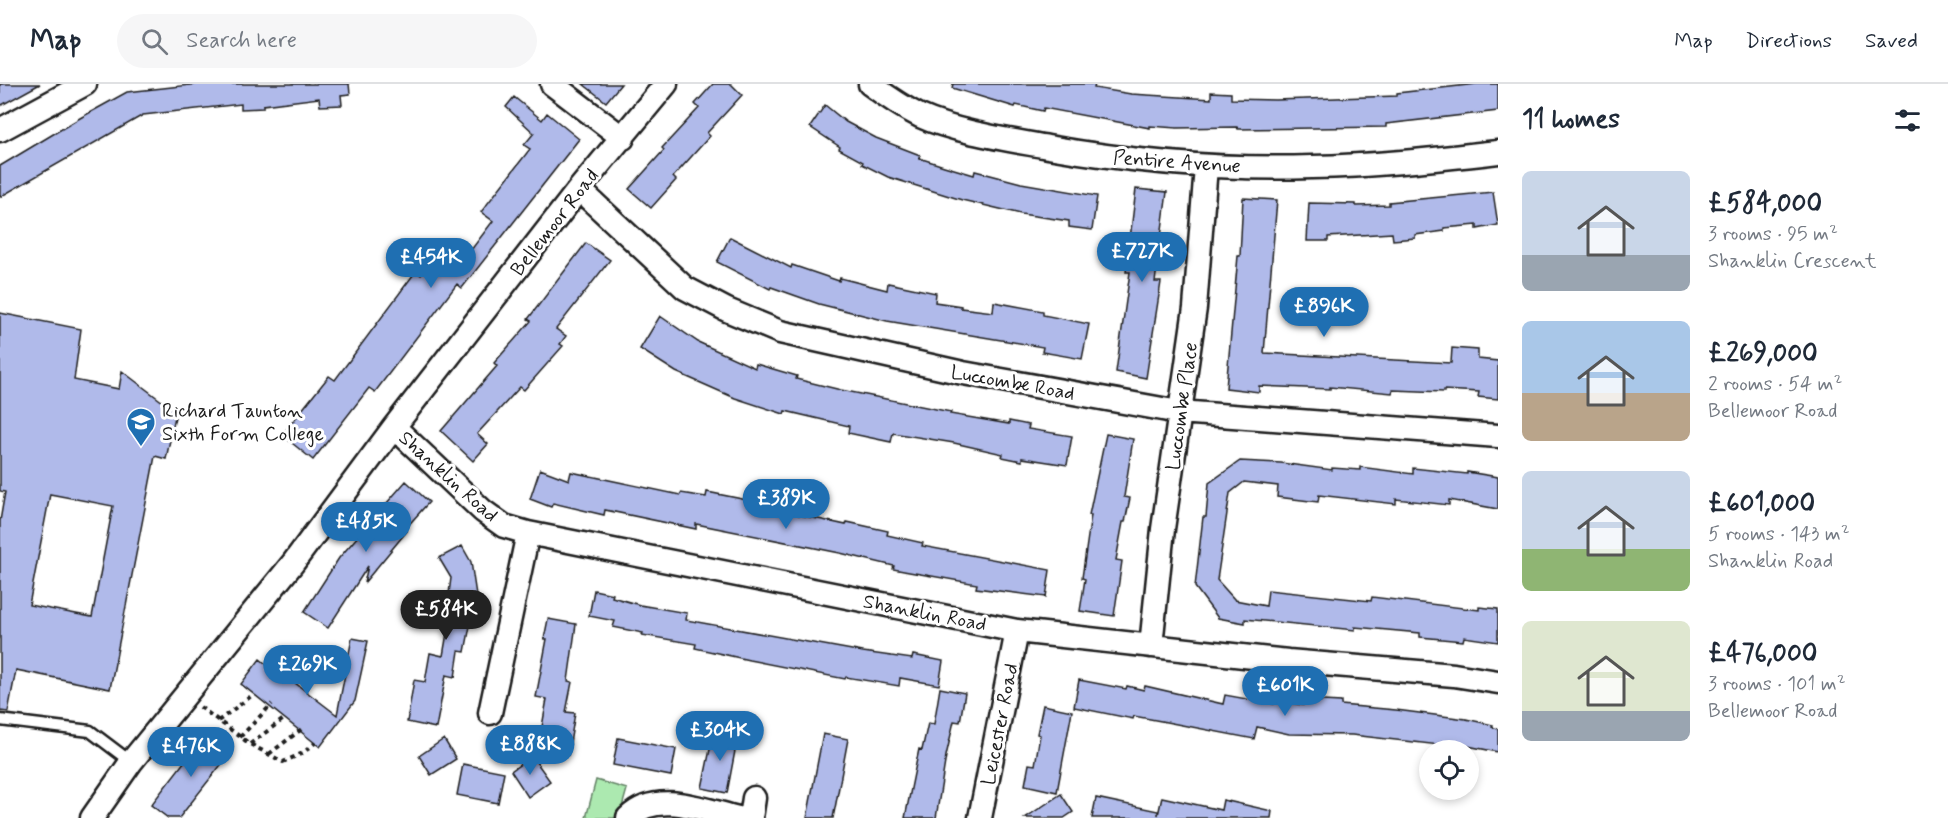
<!DOCTYPE html>
<html lang="en">
<head>
<meta charset="utf-8">
<style>
  :root { --surface:#fff; --page:#f6f6f7; --text:#1f2937; --muted:#747a83; --line:#e0e1e3; --accent:#1f6fb2 }
  body { margin:0; font-family:Mynerve,sans-serif; background:var(--page); color:var(--text); height:100vh; display:flex; flex-direction:column; font-size:22px; white-space:nowrap }
  * { box-sizing:border-box; margin:0 }
  p { font-size:20px; color:var(--muted) }
  .icon { flex:none; width:33px; height:33px; fill:none; stroke:currentColor; stroke-width:2; stroke-linecap:round; stroke-linejoin:round }
  .map { position:relative; flex:1; overflow:hidden }
  .sheet { display:flex; flex-direction:column; background:var(--surface); width:450px }
  .sheet>* { flex:none }
  .tools { position:absolute; left:1419px; top:656px; display:grid; gap:12px }
  .tools a { display:grid; place-items:center; width:60px; height:60px; border-radius:50%; background:var(--surface); box-shadow:0 3px 9px #0003; font-size:30px }
  .price { position:absolute; translate:-50% -51px; padding:0 14px; border-radius:21px; background:var(--accent); color:#fff; font-size:20px; line-height:39px; filter:drop-shadow(0 2px 3px #0008) }
  .price::after { content:''; position:absolute; left:50%; top:36px; width:18px; height:14px; margin-left:-9px; background:inherit; clip-path:polygon(0 0,100% 0,50% 100%) }
  .price.selected { background:#222; color:#fff }
  ul { padding:0; list-style:none }
  li { display:flex; align-items:center; gap:18px; height:150px; padding:0 24px }
  li span { display:grid; place-items:center; flex:none; width:168px; height:120px; border-radius:9px; color:#555 }
  li>.icon { margin-inline-start:auto }
  span .icon { width:72px; height:72px; fill:#fffc; stroke-width:1 }
  li b { font-size:26px }
  h2 { display:flex; justify-content:space-between; align-items:center; height:72px; padding:0 24px; font-size:26px }
  header { display:flex; align-items:center; gap:36px; box-sizing:border-box; height:84px; padding:0 30px; background:var(--surface); border-bottom:2px solid var(--line) }
  header strong { font-size:28px }
  nav { display:flex; gap:33px; margin-inline-start:auto; font-size:21px }
  .search { width:420px; height:54px; background:var(--page); display:flex; align-items:center; gap:15px; box-sizing:border-box; padding:0 21px; border-radius:33px; color:var(--muted); font-size:22px }
  main { display:flex; flex:1; min-height:0 }
  .map>svg:first-child { display:block }
  .green { fill:#ace9b0; stroke:#648266; stroke-width:1.5 }
  .building { fill:#b0baea; stroke:#1c1c1c; stroke-width:1.5; fill-rule:evenodd }
  .lines { fill:none; stroke-linecap:round; stroke-linejoin:round }
  .lane-casing { stroke:#1c1c1c; stroke-width:15 }
  .street-casing { stroke:#1c1c1c; stroke-width:27 }
  .path { stroke:#1c1c1c; stroke-width:4; stroke-dasharray:4.5 4.5; stroke-linecap:butt }
  .lane { stroke:#fff; stroke-width:10 }
  .street { stroke:#fff; stroke-width:22 }
  .labels { text-anchor:middle; stroke-width:6; stroke-linejoin:round; paint-order:stroke }
  .street-label { font-size:20px; fill:#1c1c1c; stroke:#fff }
  .poi-label { font-size:20px; fill:#1c1c1c; stroke:#fff; text-anchor:start }
</style>
</head>
<body>
<header>
<strong>Map</strong>
<div class="search"><svg class="icon" aria-label="search" viewBox="0 0 24 24"><circle cx="10" cy="10" r="6"/><path d="M15 15l6 6"/></svg>Search here</div>
<nav><a>Map</a><a>Directions</a><a>Saved</a></nav>
</header>
<main>
<div class="map">
<svg width="1498" height="734" viewBox="0 0 1498 734">
  <rect width="100%" height="100%" fill="#fff"/>
  <filter id="ink" filterUnits="userSpaceOnUse"><feTurbulence type="fractalNoise" baseFrequency=".0167" numOctaves="2"/><feDisplacementMap in="SourceGraphic" scale="12" xChannelSelector="R" yChannelSelector="G"/><feConvolveMatrix kernelMatrix="1 2 1 2 8 2 1 2 1" color-interpolation-filters="sRGB"/></filter>
  <g filter="url(#ink)">
    <!-- green -->
    <path class="green" d="M596 696 627 705 622 723 616 734H586Z"/>
    <!-- building -->
    <path class="building" d="M0 0H40L0 22Z
      M199 0H349L350 10 341 11 342 21 320 22 319 14 263 21V24L241 25V20L143 31 0 113V82L80 34 127 8Z
      M583 0H621L606 18Z
      M713 0H731L742 11 707 49 710 52 673 93 676 96 651 124 629 105 664 66 662 64 699 24 695 20Z
      M953 0H1095L1094 4 1131 10 1211 15V8L1231 9V15L1276 16 1397 12V9L1477 0H1498V27L1386 40V43L1238 45 1237 43 1177 44 1150 42V44L1044 24 1043 27 1016 21 1015 23 952 4Z
      M514 13 542 36 547 29 579 55 462 204 457 200 375 308 369 304 313 376 282 351 329 292 335 296 416 187 421 191 448 155 468 170 493 137 481 128 530 65 524 61 534 49 506 23Z
      M825 21 846 38 876 54 920 71 919 74 944 82 974 91 975 87 1021 99 1097 112 1092 146 1069 143V137L1021 130 962 116 888 93 862 80 863 78 839 65 840 63 810 43Z
      M1136 105 1167 108 1155 198H1161L1146 294 1116 288 1130 188H1126Z
      M1493 108 1498 141 1477 145V141L1444 144V147L1415 151V154L1393 156 1392 149 1328 153V157H1307L1309 119 1356 120V122L1389 121V118Z
      M1243 114 1277 116 1264 269 1451 279 1452 264 1478 266V275L1498 277V315L1478 313 1479 308 1444 306V308L1393 306 1392 309 1330 303V305L1259 302V308L1226 304 1238 172H1240Z
      M730 153 791 184 792 181 839 197 840 194 887 206 888 199 936 209 935 218 961 222V224L993 228 994 218 1043 227V231L1089 240 1082 275 1042 268 1043 263 887 237 819 220 771 203 770 205 717 178Z
      M586 159 610 176 556 245 566 252 560 260 563 262 524 306 520 303 477 350 488 360 473 377 441 347 497 282 494 279 531 237 528 235Z
      M0 229 81 245 74 296 119 305 122 287 176 328 166 375 155 372 110 605 16 586 8 628 0 627V437L5 408 0 407ZM50 410 113 422 92 533 29 521Z
      M660 232 698 258 755 284 756 280 797 292 796 295 841 306 951 328 950 330 1009 340V337L1029 341 1028 345 1072 352 1067 381 1022 374V377L1002 373 1003 370 954 359 893 349 891 358 867 353 848 349 849 342 785 327 784 330 735 314 676 288 640 265Z
      M1106 350 1133 355 1124 413 1130 414 1125 438H1123L1116 476 1122 477 1114 532 1080 527 1085 495 1082 494 1091 431H1089Z
      M1240 377 1281 379 1332 386V384L1360 386V383L1413 390V384L1467 390V388L1498 393V425L1449 416V421L1396 415V420L1319 411 1318 418 1277 413 1278 402 1244 398 1230 409 1217 496 1235 516 1266 522 1268 506 1371 517 1372 513 1479 526V523L1498 525V558L1464 553 1463 557 1420 553V549L1355 543V546L1245 535V539L1218 534 1195 503 1203 433H1206L1209 399Z
      M540 385 569 396 571 388 680 411 681 409 706 413 707 408 787 424 786 428 846 441 847 438 888 447 887 451 923 459 922 462 1050 486 1046 513 976 504 977 500 909 488 893 485 894 482 840 469 696 440V445L605 426 604 431 553 419 551 423 530 415Z
      M406 397 429 418 405 445 407 447 364 499 368 482 328 544 304 528 339 474Z
      M462 462 471 478 476 511 465 568 459 567 455 593 446 591 436 644 407 638 414 596 425 598 430 569 443 572 451 526 447 525 451 494 439 474Z
      M594 506 613 510 612 513 640 521 687 529 686 536 863 568 912 575 913 571 943 577 939 601 900 594 899 602 846 593 845 595 749 576 695 564 696 560 642 551 643 549 613 543 615 537 589 532Z
      M548 535 576 540 568 597 572 598 566 628 575 629 568 671 538 665 547 615 536 613 547 555H544Z
      M352 554 368 557 355 617 320 663 241 600 260 575 276 588 278 586 337 631Z
      M1079 596 1126 605 1127 602 1144 606 1145 602 1223 620 1225 611 1274 620 1275 616 1303 621V616L1341 618V621L1396 626 1466 635 1493 641 1492 643 1498 645V668L1457 660V663L1352 651 1289 650 1257 643 1254 655 1161 637 1134 632 1133 635 1074 623Z
      M940 604 965 609 960 638 954 637 946 672 936 734H905L919 665 922 666 928 639 934 640Z
      M1043 621 1072 627 1057 708 1025 701 1029 680 1035 681 1040 651 1037 650Z
      M714 646 738 651 727 709 702 704Z
      M208 647 221 658 217 664 228 672 179 734H168L151 721Z
      M823 650 848 655 836 719 833 734H807Z
      M618 654 676 665 671 692 613 681Z
      M444 655 456 675 431 691 419 672Z
      M532 672 550 697 528 713 511 687Z
      M463 680 504 688 498 719 457 711Z
      M1061 710 1073 728 1064 734H1025Z
      M1162 713 1221 726 1223 716 1272 727 1271 734H1092L1096 714 1158 727V731Z"/>
    <g class="lines">
      <!-- lane casing -->
      <g class="lane-casing">
        <path id="lane" d="M0 636 90 647 131 678"/>
      </g>
      <!-- street casing -->
      <g class="street-casing">
        <path id="street" d="M552 0 623 54
          M870 0C886 12 902 23 920 32 955 48 1010 56 1048 63 1135 78 1223 86 1312 83 1373 82 1437 75 1498 68
          M0 46 85 0
          M579 105 685 204 727 226 780 248 963 289 1179 328 1498 352
          M394 343 483 427 504 442 528 449 1017 547 1288 577 1454 591 1498 598
          M1151 562 1163 445 1195 224 1206 82
          M490 629 528 449
          M92 734 131 678 293 479 394 343 579 105 666 0
          M628 734C656 705 704 726 738 734
          M751 734 754 714
          M980 734 1017 547"/>
      </g>
      <!-- path -->
      <path class="path" d="M200 623 250 660 283 678 303 669 315 659
        M218 637 254 610
        M240 653 272 620
        M250 660 285 634
        M269 670 303 644"/>
      <!-- lane -->
      <use href="#lane" class="lane"/>
      <!-- street -->
      <use href="#street" class="street"/>
    </g>
  </g>
  <!-- icons -->
  <defs>
    <g id="university-pin" transform="scale(1.5)"><path d="M0 17L-7.5 6A9.5 9.5 0 1 1 7.5 6Z" fill="#1f6fb2" stroke="#fff"/><path d="M0-5L7-2L0 1L-7-2ZM-4 1L0 2.5L4 1V4Q0 6-4 4Z" fill="#fff"/></g>
  </defs>
  <g fill-rule="evenodd">
    <use href="#university-pin" x="141" y="338"/>
  </g>
  <g class="labels">
    <!-- street labels -->
    <g class="street-label">
      <text transform="translate(1177 77) rotate(4)" y="7">Pentire Avenue</text>
      <text transform="translate(554 138) rotate(-52)" y="7">Bellemoor Road</text>
      <text transform="translate(1013 298) rotate(10)" y="7">Luccombe Road</text>
      <text transform="translate(1181 322) rotate(-82)" y="7">Luccombe Place</text>
      <text transform="translate(449 392) rotate(42)" y="7">Shanklin Road</text>
      <text transform="translate(925 528) rotate(11)" y="7">Shanklin Road</text>
      <text transform="translate(999 640) rotate(-79)" y="7">Leicester Road</text>
    </g>
    <!-- poi labels -->
    <g class="poi-label">
      <text x="162" y="333">Richard Taunton<tspan x="162" dy="23">Sixth Form College</tspan></text>
    </g>
  </g>
</svg>
<div class="tools">
<a><svg class="icon" aria-label="locate" viewBox="0 0 24 24"><circle cx="12" cy="12" r="6"/><path d="M12 2v4M12 18v4M2 12h4M18 12h4"/></svg></a>
</div>
<b class="price" style="left:1142px;top:199px">£727K</b>
<b class="price" style="left:431px;top:205px">£454K</b>
<b class="price" style="left:1324px;top:254px">£896K</b>
<b class="price" style="left:786px;top:446px">£389K</b>
<b class="price" style="left:366px;top:469px">£485K</b>
<b class="price selected" style="left:446px;top:557px">£584K</b>
<b class="price" style="left:307px;top:612px">£269K</b>
<b class="price" style="left:1285px;top:633px">£601K</b>
<b class="price" style="left:720px;top:678px">£304K</b>
<b class="price" style="left:530px;top:692px">£888K</b>
<b class="price" style="left:191px;top:694px">£476K</b>
</div>
<section class="sheet">
<h2>11 homes<svg class="icon" aria-label="filters" viewBox="0 0 24 24"><path d="M4 7h16M4 17h16"/><circle cx="9" cy="7" r="2"/><circle cx="15" cy="17" r="2"/></svg></h2>
<ul>
<li><span style="background:linear-gradient(#c9d6e8 70%,#9aa5b1 0)"><svg class="icon" aria-label="home" viewBox="0 0 24 24"><path d="M3 11l9-7 9 7M6 9v11h12V9"/></svg></span><div><b>£584,000</b><p>3 rooms · 95 m²</p><p>Shanklin Crescent</p></div></li>
<li><span style="background:linear-gradient(#a9c7e8 60%,#b9a48a 0)"><svg class="icon" aria-label="home" viewBox="0 0 24 24"><path d="M3 11l9-7 9 7M6 9v11h12V9"/></svg></span><div><b>£269,000</b><p>2 rooms · 54 m²</p><p>Bellemoor Road</p></div></li>
<li><span style="background:linear-gradient(#c9d6e8 65%,#8fb573 0)"><svg class="icon" aria-label="home" viewBox="0 0 24 24"><path d="M3 11l9-7 9 7M6 9v11h12V9"/></svg></span><div><b>£601,000</b><p>5 rooms · 143 m²</p><p>Shanklin Road</p></div></li>
<li><span style="background:linear-gradient(#dfe7d0 75%,#9aa5b1 0)"><svg class="icon" aria-label="home" viewBox="0 0 24 24"><path d="M3 11l9-7 9 7M6 9v11h12V9"/></svg></span><div><b>£476,000</b><p>3 rooms · 101 m²</p><p>Bellemoor Road</p></div></li>
</ul>
</section>
</main>
</body>
</html>
